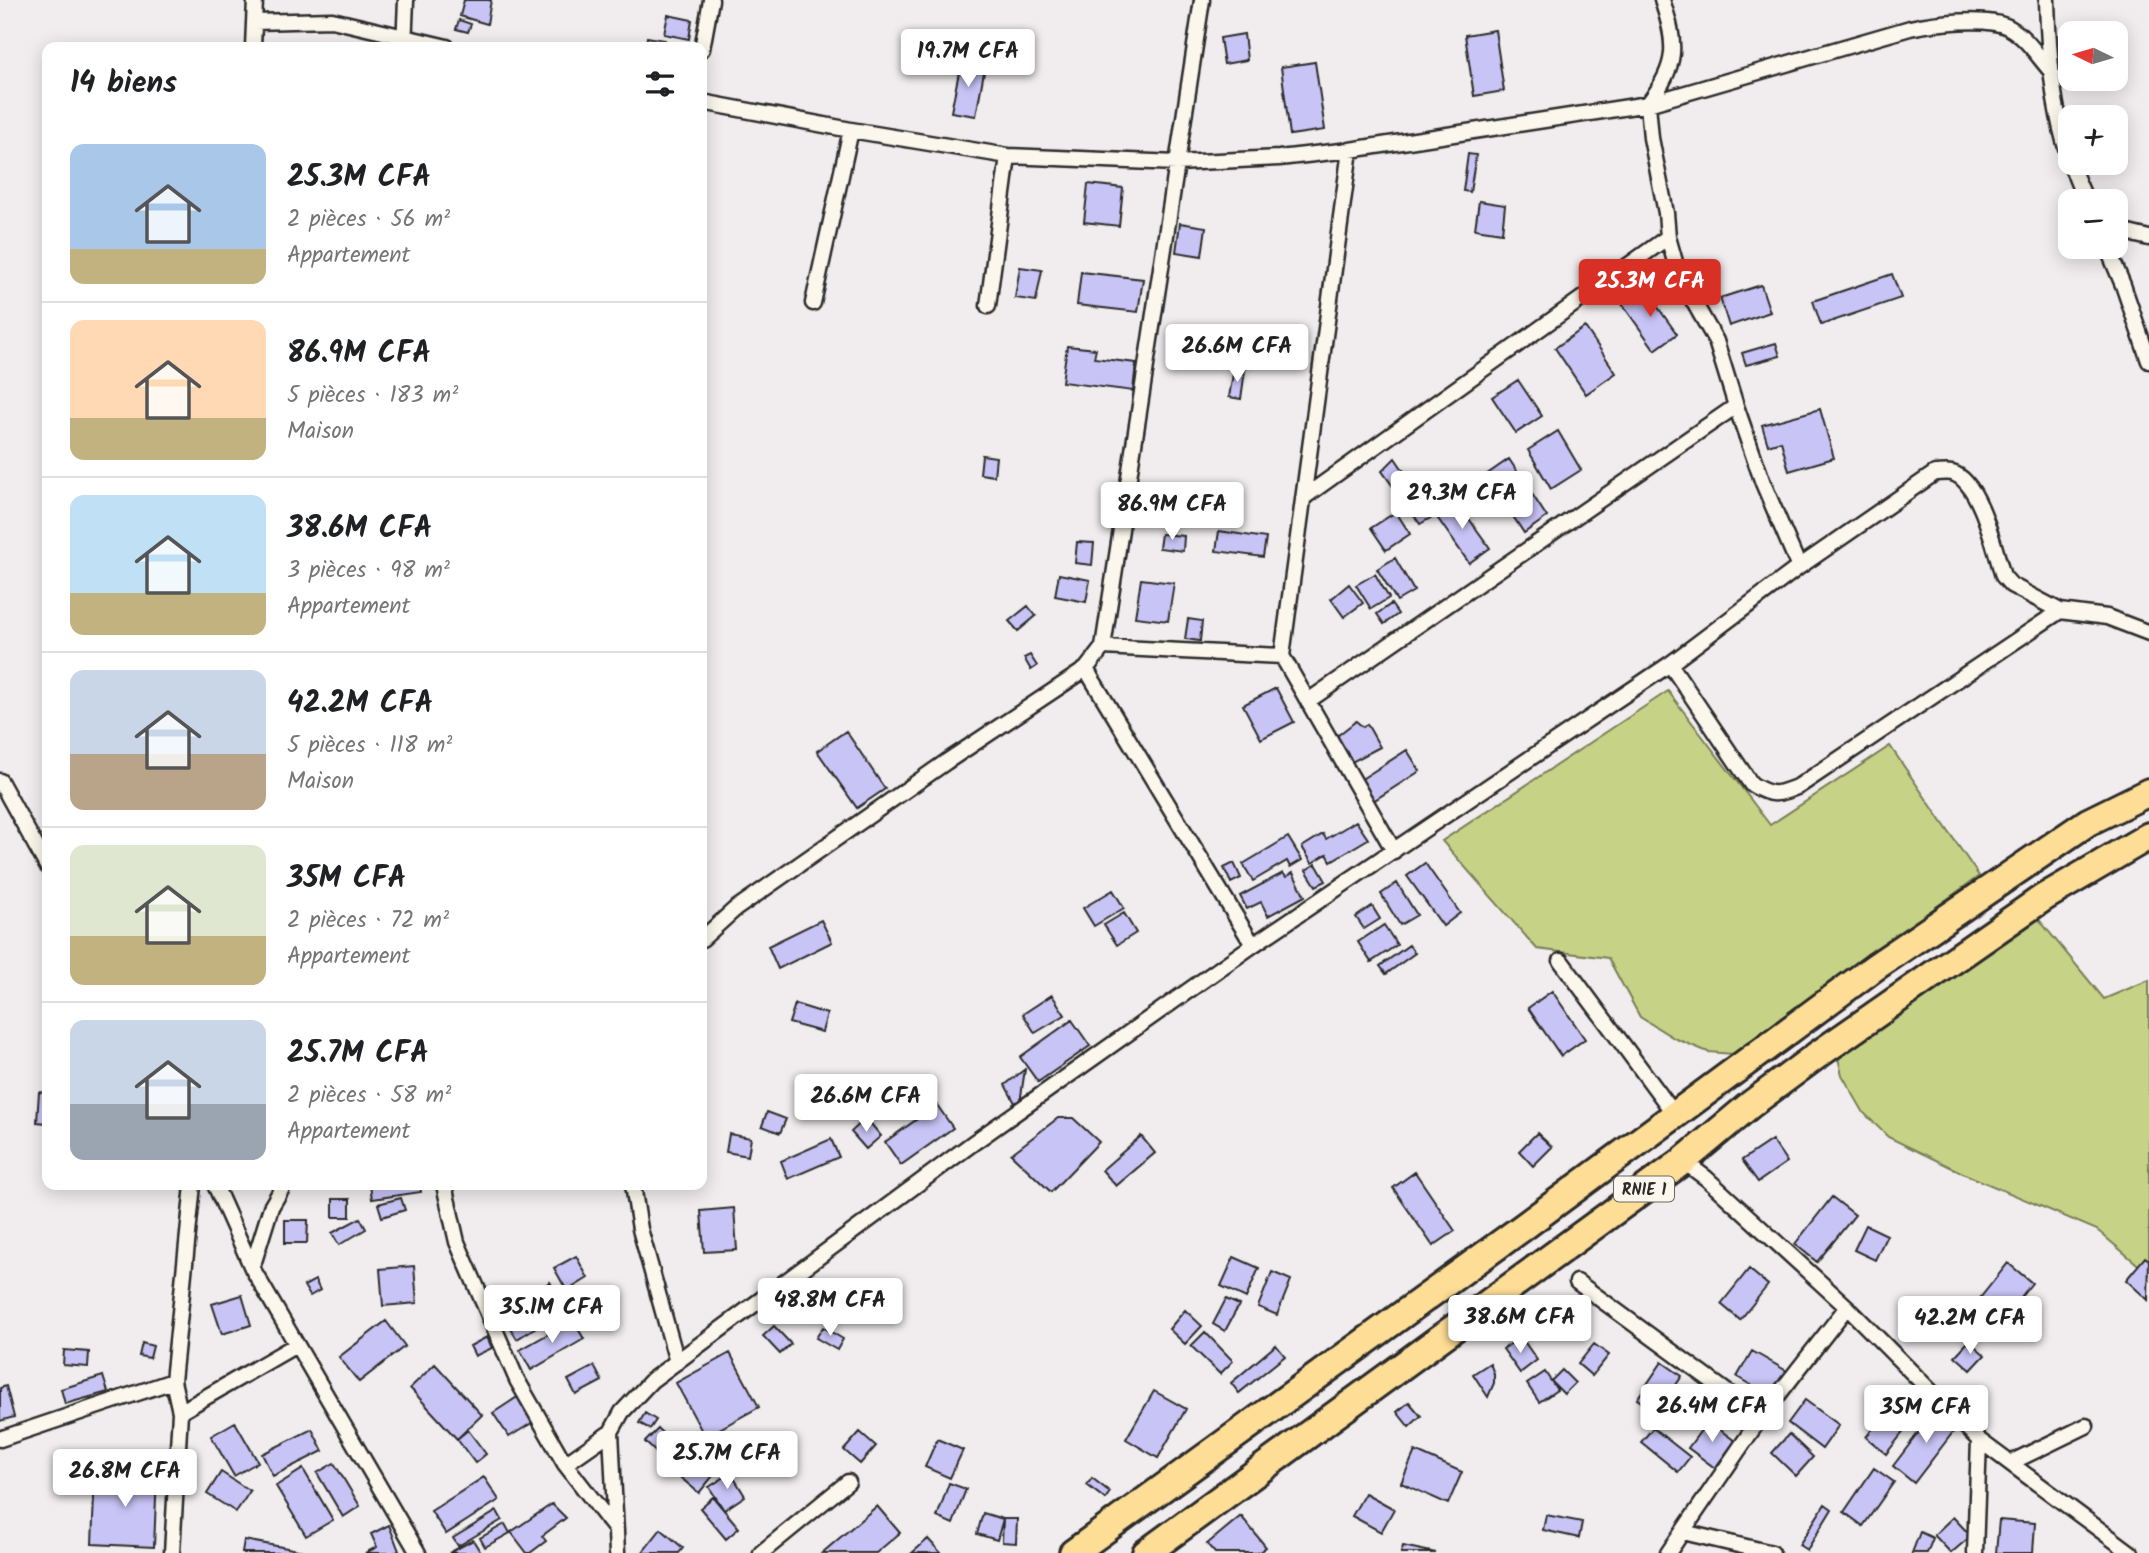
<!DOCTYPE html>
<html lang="fr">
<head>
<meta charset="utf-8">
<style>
  :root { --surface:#fff; --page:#f6f6f6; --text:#202124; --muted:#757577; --line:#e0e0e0; --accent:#d93025 }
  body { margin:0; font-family:Kalam,sans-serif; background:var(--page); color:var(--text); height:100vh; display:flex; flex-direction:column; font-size:26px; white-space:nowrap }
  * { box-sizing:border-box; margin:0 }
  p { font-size:23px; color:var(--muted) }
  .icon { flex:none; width:38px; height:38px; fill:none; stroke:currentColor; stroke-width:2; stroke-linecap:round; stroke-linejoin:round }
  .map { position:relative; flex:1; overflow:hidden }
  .drawer { position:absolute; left:42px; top:42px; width:665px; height:1148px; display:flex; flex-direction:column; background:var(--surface); border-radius:14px; box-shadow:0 4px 18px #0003 }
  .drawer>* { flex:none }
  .needle { width:46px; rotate:275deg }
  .controls { position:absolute; left:2058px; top:21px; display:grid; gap:14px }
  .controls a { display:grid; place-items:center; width:70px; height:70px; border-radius:14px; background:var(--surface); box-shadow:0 4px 18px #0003; font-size:35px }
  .price { position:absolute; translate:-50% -60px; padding:0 16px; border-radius:7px; background:#fff; color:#222; font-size:23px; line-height:46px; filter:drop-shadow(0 2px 4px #0008) }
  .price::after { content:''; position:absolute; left:50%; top:42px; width:21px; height:16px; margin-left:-10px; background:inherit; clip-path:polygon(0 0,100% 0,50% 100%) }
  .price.selected { background:var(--accent); color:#fff }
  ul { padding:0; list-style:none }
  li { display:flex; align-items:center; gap:21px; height:175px; padding:0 28px }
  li+li { border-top:2px solid var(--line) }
  li span { display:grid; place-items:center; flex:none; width:196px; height:140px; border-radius:14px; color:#555 }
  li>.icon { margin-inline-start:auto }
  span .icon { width:84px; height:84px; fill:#fffc; stroke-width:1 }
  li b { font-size:30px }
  h2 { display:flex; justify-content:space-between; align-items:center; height:84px; padding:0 28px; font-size:30px }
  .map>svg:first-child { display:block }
  .green { fill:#c6d386; stroke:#787f58; stroke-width:2 }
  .building { fill:#c8c4f6; stroke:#2b2b2b; stroke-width:2 }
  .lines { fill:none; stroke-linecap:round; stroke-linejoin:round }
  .street-casing { stroke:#2b2b2b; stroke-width:19 }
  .highway-casing { stroke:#2b2b2b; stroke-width:32 }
  .street { stroke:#fbf7ec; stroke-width:14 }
  .highway { stroke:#fedd96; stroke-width:26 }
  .labels { text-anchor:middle; stroke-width:5; stroke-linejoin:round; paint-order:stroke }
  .shield { fill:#fbf7ec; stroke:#696865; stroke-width:2 }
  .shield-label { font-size:16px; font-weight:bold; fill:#2b2b2b }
</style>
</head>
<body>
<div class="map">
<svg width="2149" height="1553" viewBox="0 0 2149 1553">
  <rect width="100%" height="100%" fill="#f1edee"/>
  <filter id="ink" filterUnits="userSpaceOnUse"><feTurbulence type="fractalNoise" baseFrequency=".0143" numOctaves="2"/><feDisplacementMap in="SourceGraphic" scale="14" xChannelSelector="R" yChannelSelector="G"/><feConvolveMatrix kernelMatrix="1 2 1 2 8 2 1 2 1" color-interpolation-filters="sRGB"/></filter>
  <g filter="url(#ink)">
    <!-- green -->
    <path class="green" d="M1668 691 1770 825 1890 746 1979 876 1733 1054 1708 1052 1674 1038 1640 1017 1608 958 1537 949 1442 841Z
      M2023 900 2104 999 2149 980V1274L2097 1230 1967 1175 1888 1137 1864 1113 1842 1075 1834 1041Z"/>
    <!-- building -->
    <path class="building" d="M464 0H491L487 24 460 16Z
      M668 15 692 20 689 39 664 34Z
      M459 20 471 24 468 32 456 29Z
      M1495 30 1504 91 1474 96 1465 35Z
      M1244 34 1247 60 1224 64 1220 38Z
      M647 37 665 40 664 47 646 45Z
      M961 62 985 66 976 116 951 112Z
      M1315 62 1325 130 1290 135 1281 67Z
      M1468 154 1476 155 1470 192 1463 191Z
      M1088 184 1123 188 1119 226 1084 222Z
      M1479 201 1505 205 1502 233 1475 229Z
      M1180 223 1206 227 1202 256 1176 252Z
      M1020 267 1042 270 1036 301 1015 298Z
      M1081 272 1143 279 1138 312 1077 305Z
      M1892 274 1901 298 1821 325 1813 301Z
      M1761 285 1770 312 1729 326 1720 298Z
      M1644 288 1677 334 1655 350 1622 304Z
      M1585 327 1616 373 1586 394 1555 348Z
      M1776 343 1780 356 1746 365 1742 353Z
      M1067 346 1096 349 1094 358 1136 363 1133 391 1062 382Z
      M1234 368 1245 370 1241 399 1229 397Z
      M1518 380 1542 416 1516 433 1492 397Z
      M1820 409 1834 458 1789 471 1781 441 1768 445 1762 425Z
      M1558 431 1581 470 1551 489 1528 450Z
      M982 455 996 457 994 476 980 474Z
      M1395 458 1434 516 1420 524 1382 471Z
      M1509 459 1547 517 1524 533 1486 475Z
      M1454 498 1490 548 1469 563 1434 513Z
      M1396 512 1410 534 1386 550 1371 528Z
      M1219 531 1266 538 1263 557 1216 551Z
      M1161 534 1184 536 1183 551 1159 548Z
      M1077 542 1094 543 1092 565 1075 563Z
      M1395 558 1414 591 1397 601 1377 569Z
      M1059 574 1090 580 1086 602 1055 596Z
      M1375 574 1389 598 1371 609 1356 585Z
      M1141 579 1174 583 1168 621 1135 617Z
      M1349 584 1363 603 1344 617 1331 599Z
      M1391 604 1398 614 1384 624 1377 614Z
      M1028 606 1036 616 1018 631 1009 621Z
      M1188 619 1202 621 1200 641 1185 639Z
      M1030 655 1037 666 1031 670 1024 658Z
      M1276 688 1294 722 1261 739 1243 705Z
      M1356 721 1363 727 1367 724 1380 747 1350 763 1337 736Z
      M846 731 885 789 857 808 817 751Z
      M1407 750 1420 771 1373 801 1360 780Z
      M1356 821 1368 839 1331 861 1327 854 1312 863 1302 847 1323 834 1326 839Z
      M1288 837 1302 860 1290 867 1287 861 1253 881 1243 864Z
      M1234 863 1241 878 1231 883 1224 868Z
      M1425 863 1460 913 1443 926 1407 876Z
      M1316 864 1326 881 1316 886 1306 870Z
      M1283 873 1286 877 1293 873 1305 896 1268 916 1261 902 1247 909 1240 896Z
      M1397 883 1417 915 1400 925 1381 894Z
      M1113 890 1124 908 1094 926 1083 908Z
      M1372 906 1380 919 1364 929 1356 917Z
      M1124 913 1136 933 1117 945 1104 925Z
      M821 920 832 942 778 969 768 946Z
      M1384 925 1397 945 1371 962 1358 942Z
      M1409 945 1415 953 1386 974 1380 966Z
      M1552 991 1585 1039 1561 1056 1528 1008Z
      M1052 995 1065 1015 1035 1033 1023 1014Z
      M795 1004 827 1014 822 1032 789 1023Z
      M1072 1020 1090 1046 1038 1082 1020 1057Z
      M1025 1069 1019 1110 1005 1085Z
      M39 1092 47 1093 46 1123 37 1122Z
      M937 1105 953 1128 901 1165 885 1142Z
      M767 1112 786 1119 780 1133 762 1126Z
      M866 1118 881 1136 866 1149 851 1132Z
      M1058 1118H1073L1099 1142 1051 1192 1011 1154Z
      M1537 1133 1552 1147 1533 1166 1519 1151Z
      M729 1134 751 1138 748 1156 726 1152Z
      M1141 1136 1155 1153 1116 1186 1102 1170Z
      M831 1139 839 1157 788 1179 781 1161Z
      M1772 1140 1787 1162 1758 1182 1742 1160Z
      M1415 1172 1455 1231 1433 1246 1393 1188Z
      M370 1185H420L421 1192 372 1199Z
      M1832 1197 1855 1215 1817 1262 1795 1244Z
      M401 1198 405 1210 382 1217 378 1204Z
      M333 1199H350V1217H333Z
      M734 1208 737 1250 704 1252 701 1211Z
      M360 1218 366 1229 339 1245 332 1233Z
      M285 1220H308L307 1243H285Z
      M1866 1225 1887 1235 1875 1260 1854 1250Z
      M576 1256 588 1278 567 1291 554 1268Z
      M1234 1257 1259 1268 1246 1298 1221 1286Z
      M2145 1257 2149 1260 2148 1300 2126 1280Z
      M2008 1263 2032 1283 1994 1331 1969 1312Z
      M414 1266 417 1303 383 1306 380 1269Z
      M1749 1269 1768 1285 1740 1320 1721 1304Z
      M1272 1272 1291 1280 1277 1315 1258 1307Z
      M315 1280 320 1290 310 1296 304 1286Z
      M550 1282 566 1308 517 1339 501 1313Z
      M242 1295 251 1325 222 1334 212 1304Z
      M1226 1299 1239 1305 1225 1331 1213 1324Z
      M1185 1310 1202 1326 1185 1344 1169 1329Z
      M573 1320 584 1339 531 1370 520 1350Z
      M386 1321 405 1346 359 1382 339 1357Z
      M774 1326 791 1344 780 1354 763 1336Z
      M823 1327 843 1339 837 1350 816 1338Z
      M1205 1332 1233 1361 1220 1374 1191 1346Z
      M487 1337 492 1348 475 1356 470 1346Z
      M1521 1337 1537 1360 1520 1373 1503 1349Z
      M1969 1341 1985 1355 1971 1370 1955 1356Z
      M142 1343 153 1346 150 1358 139 1356Z
      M1594 1344 1609 1355 1592 1376 1578 1364Z
      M1276 1345 1285 1356 1239 1393 1231 1383Z
      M64 1350 89 1352 88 1367 63 1365Z
      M1752 1351 1792 1374 1777 1400 1737 1377Z
      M730 1353 759 1407 705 1437 676 1383Z
      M1662 1362 1682 1376 1657 1413 1637 1399Z
      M1490 1363 1494 1374V1383L1488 1397 1473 1374Z
      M435 1364 482 1415 457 1439 410 1388Z
      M594 1366 602 1381 576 1395 568 1380Z
      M1562 1370 1575 1383 1564 1394 1551 1381Z
      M1545 1372 1557 1390 1539 1402 1527 1384Z
      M103 1376 108 1392 65 1404 61 1389Z
      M6 1386 14 1417 0 1421V1388Z
      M1154 1391 1186 1409 1158 1458 1126 1439Z
      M519 1396 535 1421 509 1437 493 1413Z
      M1805 1400 1839 1425 1822 1449 1788 1423Z
      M1896 1400 1916 1416 1886 1454 1866 1437Z
      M1409 1402 1421 1416 1409 1427 1397 1412Z
      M1938 1407 1960 1423 1914 1483 1893 1466Z
      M645 1413 656 1420 650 1429 639 1423Z
      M1708 1421 1735 1441 1715 1468 1688 1448Z
      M235 1422 258 1462 234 1476 211 1436Z
      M1653 1428 1690 1457 1678 1472 1641 1442Z
      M312 1429 323 1451 273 1476 262 1454Z
      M658 1429 675 1445 662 1458 645 1442Z
      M468 1430 486 1454 475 1463 457 1439Z
      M860 1432 876 1446 860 1464 844 1450Z
      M1789 1434 1813 1457 1796 1476 1772 1453Z
      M937 1439 963 1450 950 1478 925 1467Z
      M702 1450 721 1466 699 1493 680 1477Z
      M1415 1451 1462 1472 1448 1504 1401 1483Z
      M334 1463 360 1506 343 1517 317 1473Z
      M1874 1468 1894 1482 1863 1526 1844 1512Z
      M303 1469 333 1520 306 1536 276 1486Z
      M95 1472 157 1474 154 1547 92 1544Z
      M221 1472 250 1491 236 1512 207 1494Z
      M731 1473 745 1496 724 1510 709 1487Z
      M484 1477 499 1500 446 1534 431 1511Z
      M1092 1478 1110 1492 1105 1499 1087 1485Z
      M949 1483 966 1489 953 1524 937 1517Z
      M1365 1493 1394 1509 1381 1532 1352 1516Z
      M713 1497 739 1528 726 1539 700 1508Z
      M552 1504 566 1518 542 1536 546 1541 530 1553H527L511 1532Z
      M1825 1504 1832 1509 1807 1550 1799 1545Z
      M877 1506 900 1533 876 1553H822Z
      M497 1511 502 1520 458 1546 453 1538Z
      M983 1513 1003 1519 997 1540 977 1534Z
      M1546 1515 1582 1522 1579 1538 1543 1530Z
      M1241 1516 1266 1547 1258 1553H1215L1207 1544Z
      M1953 1517 1971 1536 1951 1553 1934 1535Z
      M1003 1519H1017L1016 1543 1002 1542Z
      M1999 1520 2035 1523 2033 1553H1996Z
      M505 1524 510 1533 485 1547 480 1538Z
      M389 1525 399 1551 395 1553H365L377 1547 371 1534Z
      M661 1529 683 1548 679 1553H642Z
      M1920 1532 1933 1538 1927 1553H1912Z
      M928 1539 941 1553H912Z
      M244 1540 304 1551V1553H242Z
      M473 1540 481 1553H449Z
      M1403 1546 1436 1553H1401Z"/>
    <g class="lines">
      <!-- street casing -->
      <g class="street-casing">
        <path id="street" d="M1662 0C1677 45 1678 65 1648 104L1651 138 1666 213 1668 237 1679 276 1716 341 1736 406 1763 483 1799 567
          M2047 0C2049 72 2055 135 2086 201
          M254 22 332 20 447 47
          M253 47 255 0
          M404 47 406 0
          M702 49 711 0
          M702 102 851 130 1008 156 1177 163 1279 158 1350 150 1648 104 1910 28C1933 23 1987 16 2008 27 2025 36 2037 55 2050 70
          M1350 150 1282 656 1394 851
          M2116 230 2149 238
          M2107 247 2123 285 2149 361
          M813 303 851 130
          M988 306 1008 156
          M1303 498 1668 237
          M1103 647 1282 656
          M1670 664 1751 784C1772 797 1777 795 1799 786L2060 611
          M1086 669 1253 945
          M1308 701 1736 406
          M0 781 47 866
          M702 939 734 910 946 762 1086 669 1103 647 1202 0
          M1561 961 1675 1115
          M1683 1161 1706 1178 1847 1307 1979 1440 2131 1553
          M215 1185 252 1268 418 1553
          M444 1185 457 1242 517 1380 565 1464 616 1530
          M633 1185 640 1229 677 1362
          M252 1268 271 1207 284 1185
          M1577 1282 1761 1417
          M180 1412 296 1345
          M0 1439 173 1381 193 1185
          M2010 1463 2086 1426
          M565 1464 611 1432
          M1683 1532 1772 1553
          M172 1553 180 1412 173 1381
          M617 1553 611 1432 622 1412 652 1380 973 1143 1253 945 1670 664 1799 567 1935 473C1940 473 1947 472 1952 473 1980 480 1995 551 2003 576L2011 585 2060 611 2107 617 2149 633
          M761 1553 848 1482
          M1668 1553 1761 1417 1847 1307
          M1975 1553 1979 1440"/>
      </g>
      <!-- highway casing -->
      <g class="highway-casing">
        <path id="highway" d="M1073 1553 1522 1228 1875 967 2088 822 2149 792
          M1146 1553 1683 1161 1750 1105 1816 1056 2043 898 2149 836"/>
      </g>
      <!-- street -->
      <use href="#street" class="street"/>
      <!-- highway -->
      <use href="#highway" class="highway"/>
    </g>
  </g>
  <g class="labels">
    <!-- shield labels -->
    <rect class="shield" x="1614" y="1176.5" width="60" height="25" rx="5"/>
    <g class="shield-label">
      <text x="1644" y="1195">RNIE 1</text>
    </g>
  </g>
</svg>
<div class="controls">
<a><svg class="needle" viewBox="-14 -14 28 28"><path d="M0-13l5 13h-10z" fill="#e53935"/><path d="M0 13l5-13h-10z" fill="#757577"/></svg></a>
<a>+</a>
<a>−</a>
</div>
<b class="price" style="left:968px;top:89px">19.7M CFA</b>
<b class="price selected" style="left:1650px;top:319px">25.3M CFA</b>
<b class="price" style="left:1237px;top:384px">26.6M CFA</b>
<b class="price" style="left:1462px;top:531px">29.3M CFA</b>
<b class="price" style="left:1172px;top:542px">86.9M CFA</b>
<b class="price" style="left:866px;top:1134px">26.6M CFA</b>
<b class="price" style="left:830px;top:1338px">48.8M CFA</b>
<b class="price" style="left:552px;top:1345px">35.1M CFA</b>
<b class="price" style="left:1520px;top:1355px">38.6M CFA</b>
<b class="price" style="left:1970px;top:1356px">42.2M CFA</b>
<b class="price" style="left:1712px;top:1444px">26.4M CFA</b>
<b class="price" style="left:1926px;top:1445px">35M CFA</b>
<b class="price" style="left:727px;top:1491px">25.7M CFA</b>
<b class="price" style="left:125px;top:1509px">26.8M CFA</b>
<section class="drawer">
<h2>14 biens<svg class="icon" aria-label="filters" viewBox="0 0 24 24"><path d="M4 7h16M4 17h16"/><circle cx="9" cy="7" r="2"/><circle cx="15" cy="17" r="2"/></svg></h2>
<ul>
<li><span style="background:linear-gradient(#a9c7e8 75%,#c2b280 0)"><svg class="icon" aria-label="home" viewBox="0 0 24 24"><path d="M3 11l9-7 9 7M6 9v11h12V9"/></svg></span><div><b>25.3M CFA</b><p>2 pièces · 56 m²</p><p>Appartement</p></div></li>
<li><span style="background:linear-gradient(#ffd9b3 70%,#c2b280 0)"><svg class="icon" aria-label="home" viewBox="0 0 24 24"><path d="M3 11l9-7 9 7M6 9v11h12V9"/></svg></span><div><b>86.9M CFA</b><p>5 pièces · 183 m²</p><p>Maison</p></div></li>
<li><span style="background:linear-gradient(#bfe0f5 70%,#c2b280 0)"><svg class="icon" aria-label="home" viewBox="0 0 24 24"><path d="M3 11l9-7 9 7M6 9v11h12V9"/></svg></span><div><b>38.6M CFA</b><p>3 pièces · 98 m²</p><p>Appartement</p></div></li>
<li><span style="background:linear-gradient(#c9d6e8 60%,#b9a48a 0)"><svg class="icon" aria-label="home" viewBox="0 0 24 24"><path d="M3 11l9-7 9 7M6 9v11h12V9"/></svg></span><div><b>42.2M CFA</b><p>5 pièces · 118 m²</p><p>Maison</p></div></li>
<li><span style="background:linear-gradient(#dfe7d0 65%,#c2b280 0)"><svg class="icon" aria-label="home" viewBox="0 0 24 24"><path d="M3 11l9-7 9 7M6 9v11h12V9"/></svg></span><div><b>35M CFA</b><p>2 pièces · 72 m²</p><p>Appartement</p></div></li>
<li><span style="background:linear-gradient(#c9d6e8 60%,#9aa5b1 0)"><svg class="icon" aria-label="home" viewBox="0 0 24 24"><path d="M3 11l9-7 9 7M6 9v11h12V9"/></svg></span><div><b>25.7M CFA</b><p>2 pièces · 58 m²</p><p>Appartement</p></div></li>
</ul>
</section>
</div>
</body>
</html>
